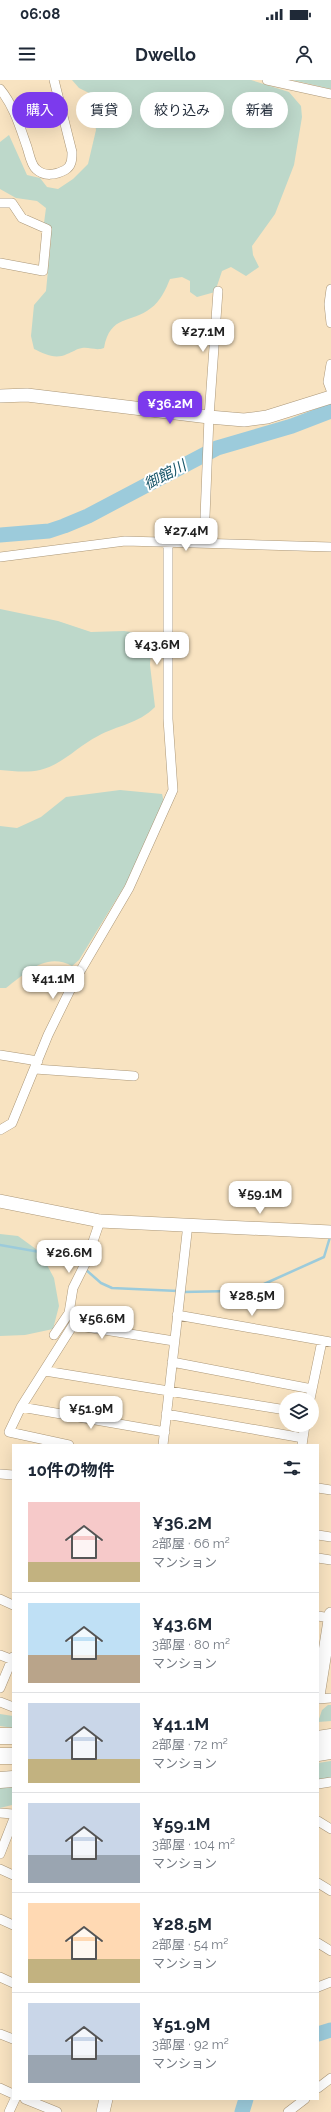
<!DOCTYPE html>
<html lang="ja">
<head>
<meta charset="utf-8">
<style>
  :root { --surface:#fff; --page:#f6f6f7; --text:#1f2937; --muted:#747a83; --line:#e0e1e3; --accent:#7c3aed }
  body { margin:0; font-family:Raleway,"Noto Sans JP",sans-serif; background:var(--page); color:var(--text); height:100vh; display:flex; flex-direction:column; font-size:15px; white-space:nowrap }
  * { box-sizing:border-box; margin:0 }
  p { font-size:13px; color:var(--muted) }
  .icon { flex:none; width:22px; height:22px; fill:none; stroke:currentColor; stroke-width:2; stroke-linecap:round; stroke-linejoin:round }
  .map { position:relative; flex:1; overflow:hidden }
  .sheet { position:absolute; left:12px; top:1364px; width:307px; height:656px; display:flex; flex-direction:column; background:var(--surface); border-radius:0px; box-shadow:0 4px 16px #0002 }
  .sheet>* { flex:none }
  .guide { position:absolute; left:12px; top:12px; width:307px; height:36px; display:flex; gap:8px }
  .tools { position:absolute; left:279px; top:1312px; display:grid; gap:8px }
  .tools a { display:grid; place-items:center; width:40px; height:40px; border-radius:50%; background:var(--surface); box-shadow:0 4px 16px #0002; font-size:20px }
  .price { position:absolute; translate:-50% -34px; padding:0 9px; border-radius:8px; background:#fff; color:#222; font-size:13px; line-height:26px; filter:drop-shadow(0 1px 2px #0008) }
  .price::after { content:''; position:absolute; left:50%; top:24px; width:12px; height:9px; margin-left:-6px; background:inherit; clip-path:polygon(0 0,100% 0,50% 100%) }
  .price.selected { background:var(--accent); color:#fff }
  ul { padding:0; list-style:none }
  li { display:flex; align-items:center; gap:12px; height:100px; padding:0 16px }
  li+li { border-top:1px solid var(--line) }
  li span { display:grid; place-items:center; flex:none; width:112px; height:80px; border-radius:0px; color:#555 }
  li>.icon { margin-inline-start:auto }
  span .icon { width:48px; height:48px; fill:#fffc; stroke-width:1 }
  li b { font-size:17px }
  h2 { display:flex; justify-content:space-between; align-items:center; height:48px; padding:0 16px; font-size:17px }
  .tag { padding:0 14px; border-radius:18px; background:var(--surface); box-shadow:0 4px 16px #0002; font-size:14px; line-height:36px }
  .tag.selected { background:var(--accent); color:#fff }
  .status { display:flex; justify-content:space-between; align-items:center; height:28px; padding:0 20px; background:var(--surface); direction:ltr }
  .status svg { height:11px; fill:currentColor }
  header { display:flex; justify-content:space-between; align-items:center; height:52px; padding:0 16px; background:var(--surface); font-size:18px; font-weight:700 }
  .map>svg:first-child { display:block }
  .green { fill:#bdd8ca }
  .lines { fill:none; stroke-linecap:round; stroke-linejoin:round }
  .stream { stroke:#9ccbdb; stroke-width:2.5 }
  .river { stroke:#9ccbdb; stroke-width:15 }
  .street-casing { stroke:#ab9778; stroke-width:10 }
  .secondary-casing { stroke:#ab9778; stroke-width:14 }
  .highway-casing { stroke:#ab9778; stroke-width:17 }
  .street { stroke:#fff; stroke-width:9 }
  .secondary { stroke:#fff; stroke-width:13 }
  .highway { stroke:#fff; stroke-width:16 }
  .labels { text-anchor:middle; stroke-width:4; stroke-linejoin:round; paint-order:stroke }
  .water-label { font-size:15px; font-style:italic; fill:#185568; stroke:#fff }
</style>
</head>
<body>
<div class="status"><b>06:08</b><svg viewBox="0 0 49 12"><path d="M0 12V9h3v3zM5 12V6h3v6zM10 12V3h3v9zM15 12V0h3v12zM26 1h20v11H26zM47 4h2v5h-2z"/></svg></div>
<header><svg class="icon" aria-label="menu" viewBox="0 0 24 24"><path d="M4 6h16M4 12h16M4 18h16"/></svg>Dwello<svg class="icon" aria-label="person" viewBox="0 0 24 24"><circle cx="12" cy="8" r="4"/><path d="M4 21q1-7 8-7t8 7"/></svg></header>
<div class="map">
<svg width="331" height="2032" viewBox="0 0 331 2032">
  <rect width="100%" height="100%" fill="#f8e3c1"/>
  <!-- green -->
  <path class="green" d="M72 0H251L289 12 301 26 302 37 294 85 275 134 252 166 253 175 259 187 246 196 231 187 222 191 215 212 197 217 190 212V201L182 197 170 199C166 209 160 222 151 228 131 244 110 234 104 268 96 271 90 267 82 268 76 269 73 272 67 274 55 280 45 274 34 269L31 256 34 225 46 211 51 159 50 151 44 143 46 128 37 121 16 118 0 109V62L9 55 27 95 40 98 47 107 58 109 73 99 88 84 96 50 89 13 79 8Z
    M292 0H331V9Z
    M0 529 58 541 91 552 124 551 152 555 150 585 155 627C138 644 118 645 98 656 78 666 62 685 40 690 27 693 13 691 0 690Z
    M120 710 162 714 165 727 127 802 79 880 72 886C46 872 27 892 6 908H0V746L17 748 41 737 66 717Z
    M0 1154 18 1156 40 1172 54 1198 59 1226 53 1249 25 1255 0 1256Z
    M328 1625H331V1641L318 1642 322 1630Z
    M0 1634 13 1636V1648L0 1646Z
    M331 1681V1699L318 1700V1683Z
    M13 1706 12 1725 0 1728V1707Z"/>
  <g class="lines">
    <!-- stream -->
    <path class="stream" d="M0 1165 68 1177 82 1186
      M85 1189 101 1203 112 1208 178 1211
      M183 1212 231 1211 264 1204 324 1177 330 1157"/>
    <!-- river -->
    <path class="river" d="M0 455 49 451 64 446 88 436 217 368 292 346 331 331
      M318 1954 331 1950
      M242 2032 246 2019"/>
    <!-- street casing -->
    <g class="street-casing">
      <path id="street" d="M267 0 331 14
        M0 9C14 26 20 47 27 67 29 73 31 85 36 89 44 97 56 95 65 90 72 86 72 79 72 72L54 0
        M0 123H12L22 138 47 149 43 191 0 183
        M331 209 329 224 331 243
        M331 284 328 302 331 310
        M204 462 209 337 218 211
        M0 477 125 461 331 467
        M0 975 38 981
        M35 989 134 996
        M0 1050 12 1043 48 955 75 900 129 808 173 710 168 639V462
        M177 1235 331 1262
        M54 1255 69 1233 73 1208 86 1182 100 1141
        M172 1282 312 1309
        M45 1291 286 1330
        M310 1319 322 1261
        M21 1327 165 1352
        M166 1334 303 1358
        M69 1365 9 1352 21 1327 73 1245 174 1261
        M163 1365 188 1144
        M302 1365 305 1345
        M0 1394 13 1395
        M318 1408 331 1410
        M318 1455 331 1457
        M318 1478 331 1480
        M0 1519 13 1525
        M318 1536 330 1538
        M0 1575 13 1580
        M0 1608 13 1577
        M318 1619 331 1618
        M0 1622 13 1627
        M318 1704 331 1702
        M0 1733 13 1734
        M318 1741 331 1749
        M0 1774 13 1741
        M0 1789 13 1795
        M318 1803 331 1811
        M0 1839 13 1845
        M318 1863 331 1871
        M0 1897 13 1903
        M318 1907 331 1902
        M0 1954 13 1959
        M0 2008 13 2014
        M318 2008 331 1998
        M25 2019 57 2032
        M9 2032 15 2019
        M288 2032 305 2019"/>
    </g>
    <!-- secondary casing -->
    <g class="secondary-casing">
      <path id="secondary" d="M0 316 27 315 209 337 244 340 267 337 331 317
        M0 1121 100 1141 331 1152
        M318 1616 331 1534
        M103 2032 106 2019"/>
    </g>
    <!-- highway casing -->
    <g class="highway-casing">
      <path id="highway" d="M0 1656H13
        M318 1659 331 1657
        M318 1673 331 1671
        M0 1676H13
        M0 1700 13 1699"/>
    </g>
    <!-- street -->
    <use href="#street" class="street"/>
    <!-- secondary -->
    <use href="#secondary" class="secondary"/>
    <!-- highway -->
    <use href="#highway" class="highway"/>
  </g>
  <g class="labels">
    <!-- water labels -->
    <g class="water-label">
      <text transform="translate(165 395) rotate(-28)" y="5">御館川</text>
    </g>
  </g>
</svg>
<div class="tools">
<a><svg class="icon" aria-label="layers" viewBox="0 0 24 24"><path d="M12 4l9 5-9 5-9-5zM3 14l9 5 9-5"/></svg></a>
</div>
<b class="price" style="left:203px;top:273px">¥27.1M</b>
<b class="price selected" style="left:170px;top:345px">¥36.2M</b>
<b class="price" style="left:186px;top:472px">¥27.4M</b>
<b class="price" style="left:157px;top:586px">¥43.6M</b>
<b class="price" style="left:53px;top:920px">¥41.1M</b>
<b class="price" style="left:260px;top:1135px">¥59.1M</b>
<b class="price" style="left:69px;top:1194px">¥26.6M</b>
<b class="price" style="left:252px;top:1237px">¥28.5M</b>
<b class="price" style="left:102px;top:1260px">¥56.6M</b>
<b class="price" style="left:91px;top:1350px">¥51.9M</b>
<div class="guide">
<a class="tag selected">購入</a>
<a class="tag">賃貸</a>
<a class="tag">絞り込み</a>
<a class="tag">新着</a>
</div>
<section class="sheet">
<h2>10件の物件<svg class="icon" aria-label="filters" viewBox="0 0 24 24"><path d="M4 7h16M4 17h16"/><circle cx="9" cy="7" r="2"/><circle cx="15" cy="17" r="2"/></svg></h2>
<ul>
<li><span style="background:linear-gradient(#f6c9c9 75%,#c2b280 0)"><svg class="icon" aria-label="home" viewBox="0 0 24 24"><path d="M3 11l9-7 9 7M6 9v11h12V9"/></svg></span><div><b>¥36.2M</b><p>2部屋 · 66 m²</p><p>マンション</p></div></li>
<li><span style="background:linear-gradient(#bfe0f5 65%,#b9a48a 0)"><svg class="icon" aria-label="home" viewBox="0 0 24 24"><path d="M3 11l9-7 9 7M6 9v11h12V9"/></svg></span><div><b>¥43.6M</b><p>3部屋 · 80 m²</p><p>マンション</p></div></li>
<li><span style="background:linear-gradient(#c9d6e8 70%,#c2b280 0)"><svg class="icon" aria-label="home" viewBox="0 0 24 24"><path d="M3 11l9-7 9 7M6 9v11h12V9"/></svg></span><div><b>¥41.1M</b><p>2部屋 · 72 m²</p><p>マンション</p></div></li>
<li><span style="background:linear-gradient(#c9d6e8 65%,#9aa5b1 0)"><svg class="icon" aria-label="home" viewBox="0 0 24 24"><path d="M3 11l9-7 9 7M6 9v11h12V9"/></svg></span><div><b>¥59.1M</b><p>3部屋 · 104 m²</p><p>マンション</p></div></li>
<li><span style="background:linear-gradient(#ffd9b3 70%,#c2b280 0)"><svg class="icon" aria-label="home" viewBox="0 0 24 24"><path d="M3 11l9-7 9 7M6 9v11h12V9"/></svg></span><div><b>¥28.5M</b><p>2部屋 · 54 m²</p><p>マンション</p></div></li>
<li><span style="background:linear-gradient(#c9d6e8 65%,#9aa5b1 0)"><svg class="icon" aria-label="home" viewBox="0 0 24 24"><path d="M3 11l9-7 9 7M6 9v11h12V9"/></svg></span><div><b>¥51.9M</b><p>3部屋 · 92 m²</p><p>マンション</p></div></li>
</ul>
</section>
</div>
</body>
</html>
